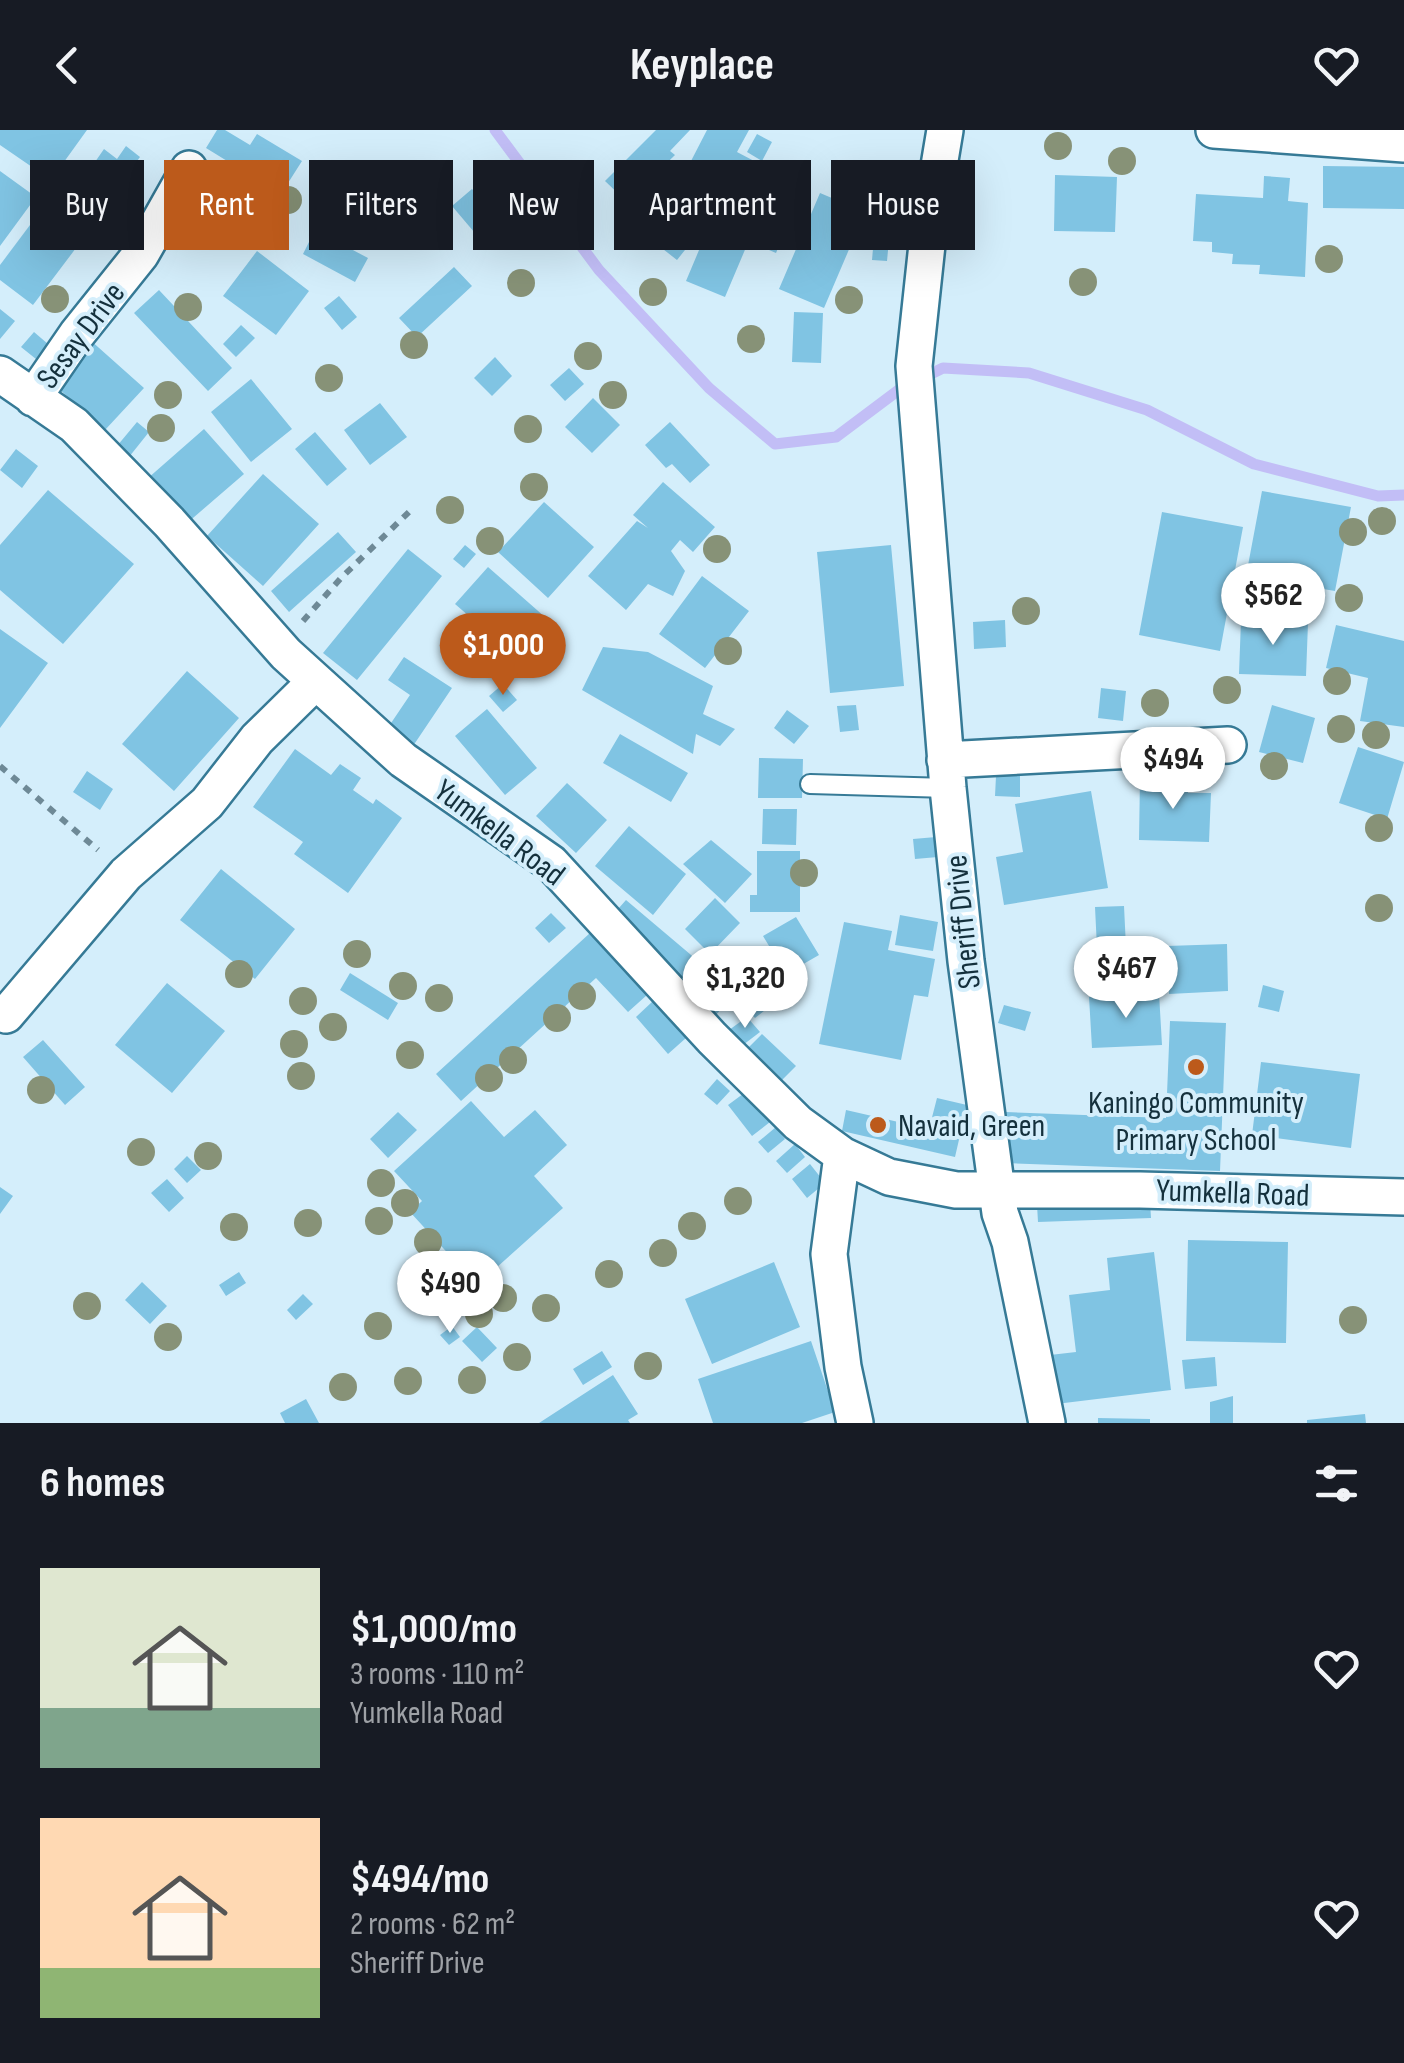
<!DOCTYPE html>
<html lang="en">
<head>
<meta charset="utf-8">
<style>
  :root { --surface:#171b24; --page:#20242c; --text:#f1f3f6; --muted:#9ea1a6; --accent:#bc5a1b }
  body { margin:0; font-family:"Sofia Sans Condensed",sans-serif; background:var(--page); color:var(--text); height:100vh; display:flex; flex-direction:column; font-size:38px; white-space:nowrap }
  * { box-sizing:border-box; margin:0 }
  p { font-size:32px; color:var(--muted) }
  .icon { flex:none; width:55px; height:55px; fill:none; stroke:currentColor; stroke-width:2; stroke-linecap:round; stroke-linejoin:round }
  .map { position:relative; height:1293px; overflow:hidden }
  .drawer { display:flex; flex-direction:column; background:var(--surface); flex:1 }
  .drawer>* { flex:none }
  .top-card { position:absolute; left:30px; top:30px; width:1345px; height:90px; display:flex; gap:20px }
  .price { position:absolute; translate:-50% -85px; padding:0 22px; border-radius:35px; background:#fff; color:#222; font-size:32px; line-height:65px; filter:drop-shadow(0 2px 5px #0008) }
  .price::after { content:''; position:absolute; left:50%; top:60px; width:30px; height:22px; margin-left:-15px; background:inherit; clip-path:polygon(0 0,100% 0,50% 100%) }
  .price.selected { background:var(--accent); color:#fff }
  ul { padding:0; list-style:none }
  li { display:flex; align-items:center; gap:30px; height:250px; padding:0 40px }
  li span { display:grid; place-items:center; flex:none; width:280px; height:200px; border-radius:0px; color:#555 }
  li>.icon { margin-inline-start:auto }
  span .icon { width:120px; height:120px; fill:#fffc; stroke-width:1 }
  li b { font-size:42px }
  h2 { display:flex; justify-content:space-between; align-items:center; height:120px; padding:0 40px; font-size:42px }
  .tag { padding:0 35px; border-radius:0px; background:var(--surface); box-shadow:0 10px 40px #0002; font-size:35px; line-height:90px }
  .tag.selected { background:var(--accent); color:#fff }
  header { display:flex; justify-content:space-between; align-items:center; height:130px; padding:0 40px; background:var(--surface); font-size:45px; font-weight:700 }
  .map>svg:first-child { display:block }
  .lines { fill:none; stroke-linecap:round; stroke-linejoin:round }
  .stream { stroke:#c2bef6; stroke-width:11 }
  .building { fill:#80c4e3 }
  .service-casing { stroke:#367a96; stroke-width:22 }
  .minor-casing { stroke:#367a96; stroke-width:40 }
  .path { stroke:#6e8996; stroke-width:6; stroke-dasharray:8 8; stroke-linecap:butt }
  .service { stroke:#fff; stroke-width:18 }
  .minor { stroke:#fff; stroke-width:35 }
  .tree { fill:#879277 }
  .poi-dot { fill:#bc5a1b; stroke:#d4eefb; stroke-width:4 }
  .labels { text-anchor:middle; stroke-width:8; stroke-linejoin:round; paint-order:stroke }
  .street-label { font-size:32px; fill:#14303c; stroke:#d4eefb }
  .poi-label { font-size:32px; fill:#14303c; stroke:#d4eefb }
</style>
</head>
<body>
<header><svg class="icon" aria-label="back" viewBox="0 0 24 24"><path d="M15 5l-7 7 7 7"/></svg>Keyplace<svg class="icon" aria-label="heart" viewBox="0 0 24 24"><path d="M12 20l-8-8c-3-5 5-10 8-4 3-6 11-1 8 4z"/></svg></header>
<div class="map">
<svg width="1404" height="1293" viewBox="0 0 1404 1293">
  <rect width="100%" height="100%" fill="#d4eefb"/>
  <g class="lines">
    <!-- stream -->
    <path class="stream" d="M495 0 599 140 709 258 775 314 836 307 900 259 943 238 1029 243 1147 280 1254 334 1378 366 1404 365"/>
  </g>
  <!-- building -->
  <path class="building" d="M0 0H87L51 50 0 15Z
    M217 0H225L250 15 257 4 302 31 281 64 206 18Z
    M656 0H690L670 21 675 25 627 72 605 51Z
    M707 0H749L737 22 756 32 733 77 713 66 707 80 674 64Z
    M757 4 772 12 762 31 747 22Z
    M126 16 140 27 122 51 95 32 104 19 117 29Z
    M768 31 808 48 776 123 736 106Z
    M1323 36 1404 37V79L1323 78Z
    M72 39 113 69 33 175 0 150V135Z
    M0 41 36 67 0 116Z
    M1055 45 1117 47 1115 102 1054 101Z
    M1264 46 1290 48 1288 71 1308 73 1305 147 1259 144 1260 135 1232 134 1233 124 1212 122V112L1193 111 1196 64 1263 68Z
    M864 56 894 58 887 131 872 130 877 74 862 73Z
    M472 59 500 92 480 109 452 76Z
    M820 63 865 82 824 178 779 159Z
    M718 75 736 83 726 107 747 115 725 167 686 151Z
    M652 78 693 110 677 130 636 98Z
    M315 100 368 128 355 152 303 124Z
    M257 121 309 161 276 205 223 166Z
    M454 137 472 156 417 207 399 188Z
    M159 160 232 238 208 261 134 183Z
    M339 166 357 187 342 200 324 178Z
    M0 179 15 191 0 209Z
    M794 182 823 183 821 233 792 232Z
    M241 195 255 208 236 227 223 214Z
    M34 202 48 214 36 229 21 217Z
    M89 209 144 258 105 300 50 251Z
    M495 227 512 246 492 266 474 248Z
    M569 238 584 254 565 271 550 255Z
    M251 249 292 299 251 332 211 282Z
    M593 268 620 295 592 323 565 297Z
    M380 273 407 307 370 335 344 300Z
    M137 292 149 302 125 332 112 322Z
    M670 292 710 335 690 353 672 334 666 338 645 315Z
    M204 299 244 344 186 394 147 349Z
    M315 302 347 339 327 356 295 319Z
    M16 319 38 336 22 358 0 340Z
    M263 344 319 394 263 456 207 406Z
    M663 352 715 397 693 422 680 410 671 421 685 441 673 466 648 454 626 480 588 446 637 391 648 398 633 385Z
    M48 360 134 434 63 514 0 460V415Z
    M1262 361 1351 377 1335 461 1246 446Z
    M544 372 594 417 548 468 498 422Z
    M1162 382 1243 397 1220 521 1139 505Z
    M338 402 356 422 289 482 271 461Z
    M465 415 476 424 464 438 453 429Z
    M891 415 904 556 830 563 817 422Z
    M408 419 442 446 357 550 323 523Z
    M488 437 554 495 522 532 455 474Z
    M702 446 749 481 705 538 659 504Z
    M1005 490 1006 517 974 519 973 492Z
    M1241 490 1308 493 1306 546 1239 544Z
    M1336 495 1404 511V597L1360 591 1368 548 1326 538Z
    M0 499 48 533 0 598Z
    M603 517 648 522 713 556 703 584 735 599 720 616 696 604 693 624 582 560Z
    M404 527 452 558 413 616 387 599 410 565 388 550Z
    M187 541 239 588 174 661 122 614Z
    M503 554 517 570 503 582 489 566Z
    M1101 558 1126 561 1123 591 1098 588Z
    M856 575 859 600 840 602 837 576Z
    M1272 575 1315 588 1303 633 1259 622Z
    M487 579 537 638 505 665 455 606Z
    M787 580 809 596 794 614 774 598Z
    M620 604 688 643 671 672 603 633Z
    M1358 617 1404 632 1387 689 1339 673Z
    M295 619 331 645 340 634 361 648 353 660 373 674 376 669 402 688 348 763 294 724 303 712 253 677Z
    M759 628 803 629 802 668H758Z
    M87 641 113 659 100 680 73 662Z
    M996 646H1020V667L995 666Z
    M1140 648 1189 649 1188 663H1211L1209 712 1139 710Z
    M567 653 607 690 576 723 536 686Z
    M1091 661 1108 758 1004 775 996 727 1023 722 1015 674Z
    M763 679H797L796 715 762 714Z
    M629 696 686 744 653 785 595 736Z
    M936 707 938 727 915 729 913 709Z
    M711 710 752 744 725 773 683 734Z
    M757 721H800V782H750V765H757Z
    M221 739 295 799 255 849 180 790Z
    M715 768 740 793 710 824 685 799Z
    M626 770 697 830 683 847 611 787Z
    M1124 776 1126 817 1097 818 1095 777Z
    M551 783 566 798 549 813 535 798Z
    M900 785 938 792 933 821 895 815Z
    M796 787 819 825 786 844 763 806Z
    M844 792 892 801 888 820 935 829 928 867 914 865 901 930 819 914Z
    M590 803 647 865 628 882 596 848 461 971 436 944Z
    M1227 814 1228 861 1169 864 1167 816Z
    M738 824 752 839 765 828 791 860 755 888 734 865 715 886 693 861Z
    M350 843 398 873 388 890 340 860Z
    M167 853 225 901 172 963 115 915Z
    M1263 855 1284 861 1279 882 1258 877Z
    M1159 863 1162 915 1092 918 1089 867Z
    M653 871 686 908 668 924 636 887Z
    M1004 875 1031 882 1025 901 998 893Z
    M747 887 760 902 743 915 729 900Z
    M1170 891 1226 893 1220 1041 1005 1033 1006 982 1166 988Z
    M762 904 796 936 782 950 748 918Z
    M43 910 85 957 65 975 23 927Z
    M1261 932 1360 944 1351 1018 1252 1005Z
    M717 949 730 961 717 975 704 964Z
    M747 961 770 992 752 1006 728 975Z
    M937 968 967 975 955 1027 842 1001 846 980 929 999Z
    M471 971 504 1007 535 980 567 1015 534 1046 563 1078 477 1155 410 1082 422 1071 394 1041Z
    M398 982 417 1000 388 1028 370 1009Z
    M776 997 785 1009 768 1023 758 1012Z
    M795 1014 805 1027 787 1043 776 1031Z
    M187 1026 201 1040 187 1053 174 1039Z
    M810 1034 825 1053 807 1068 792 1049Z
    M167 1049 184 1068 169 1082 151 1063Z
    M0 1057 13 1066 0 1084Z
    M1150 1071 1151 1088 1038 1092 1037 1075Z
    M1188 1110 1288 1112 1286 1213 1186 1211Z
    M1154 1122 1171 1260 1056 1274 1050 1225 1076 1222 1069 1165 1110 1160 1107 1128Z
    M774 1132 800 1197 712 1234 685 1169Z
    M418 1134 445 1160 429 1178 402 1152Z
    M239 1142 246 1153 226 1166 219 1155Z
    M142 1152 167 1176 150 1194 125 1170Z
    M303 1164 313 1174 296 1190 287 1180Z
    M452 1196 460 1207 449 1215 440 1205Z
    M477 1197 497 1218 482 1232 462 1211Z
    M811 1211 835 1282 802 1293H713L698 1249Z
    M602 1221 612 1237 583 1255 573 1239Z
    M1215 1227 1217 1256 1185 1259 1182 1230Z
    M613 1245 638 1284 628 1290 630 1293H539Z
    M1233 1266V1293H1210V1272Z
    M306 1269 319 1293H285L280 1283Z
    M1365 1284 1366 1293H1307V1290Z
    M1098 1288 1150 1289V1293H1098Z"/>
  <g class="lines">
    <!-- service casing -->
    <g class="service-casing">
      <path id="service" d="M810 654 948 658"/>
    </g>
    <!-- minor casing -->
    <g class="minor-casing">
      <path id="minor" d="M945 0 929 96 914 236 948 658 966 831 1000 1083 1010 1112 1047 1293
        M1214 0 1404 14
        M0 244 74 295 169 392 286 524 403 630 551 733 712 908 798 993 842 1025 889 1047 956 1060H1140L1404 1067
        M33 268 77 204 141 124 189 39
        M945 630 1228 615
        M6 885 126 744 207 673 257 609 315 552
        M842 1025 829 1124 843 1237 855 1293"/>
    </g>
    <!-- path -->
    <path class="path" d="M303 491 341 448 411 380
      M0 636 98 720"/>
    <!-- service -->
    <use href="#service" class="service"/>
    <!-- minor -->
    <use href="#minor" class="minor"/>
  </g>
  <!-- trees -->
  <g class="tree">
    <circle cx="1058" cy="16" r="14"/>
    <circle cx="1122" cy="31" r="14"/>
    <circle cx="430" cy="56" r="14"/>
    <circle cx="288" cy="70" r="14"/>
    <circle cx="383" cy="80" r="14"/>
    <circle cx="1329" cy="129" r="14"/>
    <circle cx="1083" cy="152" r="14"/>
    <circle cx="521" cy="153" r="14"/>
    <circle cx="653" cy="162" r="14"/>
    <circle cx="55" cy="169" r="14"/>
    <circle cx="849" cy="170" r="14"/>
    <circle cx="188" cy="177" r="14"/>
    <circle cx="751" cy="209" r="14"/>
    <circle cx="414" cy="215" r="14"/>
    <circle cx="588" cy="226" r="14"/>
    <circle cx="329" cy="248" r="14"/>
    <circle cx="168" cy="265" r="14"/>
    <circle cx="613" cy="265" r="14"/>
    <circle cx="161" cy="298" r="14"/>
    <circle cx="528" cy="299" r="14"/>
    <circle cx="534" cy="357" r="14"/>
    <circle cx="450" cy="380" r="14"/>
    <circle cx="1382" cy="391" r="14"/>
    <circle cx="1353" cy="402" r="14"/>
    <circle cx="490" cy="411" r="14"/>
    <circle cx="717" cy="419" r="14"/>
    <circle cx="1349" cy="468" r="14"/>
    <circle cx="1026" cy="481" r="14"/>
    <circle cx="728" cy="521" r="14"/>
    <circle cx="1337" cy="551" r="14"/>
    <circle cx="1227" cy="560" r="14"/>
    <circle cx="1155" cy="573" r="14"/>
    <circle cx="1341" cy="599" r="14"/>
    <circle cx="1376" cy="605" r="14"/>
    <circle cx="1274" cy="636" r="14"/>
    <circle cx="1379" cy="698" r="14"/>
    <circle cx="804" cy="743" r="14"/>
    <circle cx="1379" cy="778" r="14"/>
    <circle cx="357" cy="824" r="14"/>
    <circle cx="239" cy="844" r="14"/>
    <circle cx="403" cy="856" r="14"/>
    <circle cx="582" cy="866" r="14"/>
    <circle cx="439" cy="868" r="14"/>
    <circle cx="303" cy="871" r="14"/>
    <circle cx="557" cy="888" r="14"/>
    <circle cx="333" cy="897" r="14"/>
    <circle cx="294" cy="914" r="14"/>
    <circle cx="410" cy="925" r="14"/>
    <circle cx="513" cy="930" r="14"/>
    <circle cx="301" cy="946" r="14"/>
    <circle cx="489" cy="948" r="14"/>
    <circle cx="41" cy="960" r="14"/>
    <circle cx="141" cy="1022" r="14"/>
    <circle cx="208" cy="1026" r="14"/>
    <circle cx="381" cy="1053" r="14"/>
    <circle cx="738" cy="1071" r="14"/>
    <circle cx="405" cy="1073" r="14"/>
    <circle cx="379" cy="1091" r="14"/>
    <circle cx="308" cy="1093" r="14"/>
    <circle cx="692" cy="1096" r="14"/>
    <circle cx="234" cy="1097" r="14"/>
    <circle cx="428" cy="1112" r="14"/>
    <circle cx="663" cy="1123" r="14"/>
    <circle cx="609" cy="1144" r="14"/>
    <circle cx="470" cy="1158" r="14"/>
    <circle cx="503" cy="1168" r="14"/>
    <circle cx="87" cy="1176" r="14"/>
    <circle cx="546" cy="1178" r="14"/>
    <circle cx="479" cy="1184" r="14"/>
    <circle cx="1353" cy="1190" r="14"/>
    <circle cx="378" cy="1196" r="14"/>
    <circle cx="168" cy="1207" r="14"/>
    <circle cx="517" cy="1227" r="14"/>
    <circle cx="648" cy="1236" r="14"/>
    <circle cx="472" cy="1250" r="14"/>
    <circle cx="408" cy="1251" r="14"/>
    <circle cx="343" cy="1257" r="14"/>
  </g>
  <!-- markers -->
  <g class="poi-dot">
    <circle cx="1196" cy="937" r="10"/>
    <circle cx="878" cy="995" r="10"/>
  </g>
  <g class="labels">
    <!-- street labels -->
    <g class="street-label">
      <text transform="translate(80 205) rotate(-53)" y="11">Sesay Drive</text>
      <text transform="translate(500 702) rotate(37)" y="11">Yumkella Road</text>
      <text transform="translate(962 792) rotate(-96)" y="11">Sheriff Drive</text>
      <text transform="translate(1233 1062) rotate(2)" y="11">Yumkella Road</text>
    </g>
    <!-- poi labels -->
    <g class="poi-label">
      <text x="1196" y="983">Kaningo Community<tspan x="1196" dy="37">Primary School</tspan></text>
      <text x="898" y="1006" text-anchor="start">Navaid, Green</text>
    </g>
  </g>
</svg>
<b class="price" style="left:1273px;top:518px">$562</b>
<b class="price selected" style="left:503px;top:568px">$1,000</b>
<b class="price" style="left:1173px;top:682px">$494</b>
<b class="price" style="left:1126px;top:891px">$467</b>
<b class="price" style="left:745px;top:901px">$1,320</b>
<b class="price" style="left:450px;top:1206px">$490</b>
<div class="top-card">
<a class="tag">Buy</a>
<a class="tag selected">Rent</a>
<a class="tag">Filters</a>
<a class="tag">New</a>
<a class="tag">Apartment</a>
<a class="tag">House</a>
</div>
</div>
<section class="drawer">
<h2>6 homes<svg class="icon" aria-label="filters" viewBox="0 0 24 24"><path d="M4 7h16M4 17h16"/><circle cx="9" cy="7" r="2"/><circle cx="15" cy="17" r="2"/></svg></h2>
<ul>
<li><span style="background:linear-gradient(#dfe7d0 70%,#7fa58c 0)"><svg class="icon" aria-label="home" viewBox="0 0 24 24"><path d="M3 11l9-7 9 7M6 9v11h12V9"/></svg></span><div><b>$1,000/mo</b><p>3 rooms · 110 m²</p><p>Yumkella Road</p></div><svg class="icon" aria-label="heart" viewBox="0 0 24 24"><path d="M12 20l-8-8c-3-5 5-10 8-4 3-6 11-1 8 4z"/></svg></li>
<li><span style="background:linear-gradient(#ffd9b3 75%,#8fb573 0)"><svg class="icon" aria-label="home" viewBox="0 0 24 24"><path d="M3 11l9-7 9 7M6 9v11h12V9"/></svg></span><div><b>$494/mo</b><p>2 rooms · 62 m²</p><p>Sheriff Drive</p></div><svg class="icon" aria-label="heart" viewBox="0 0 24 24"><path d="M12 20l-8-8c-3-5 5-10 8-4 3-6 11-1 8 4z"/></svg></li>
</ul>
</section>
</body>
</html>
